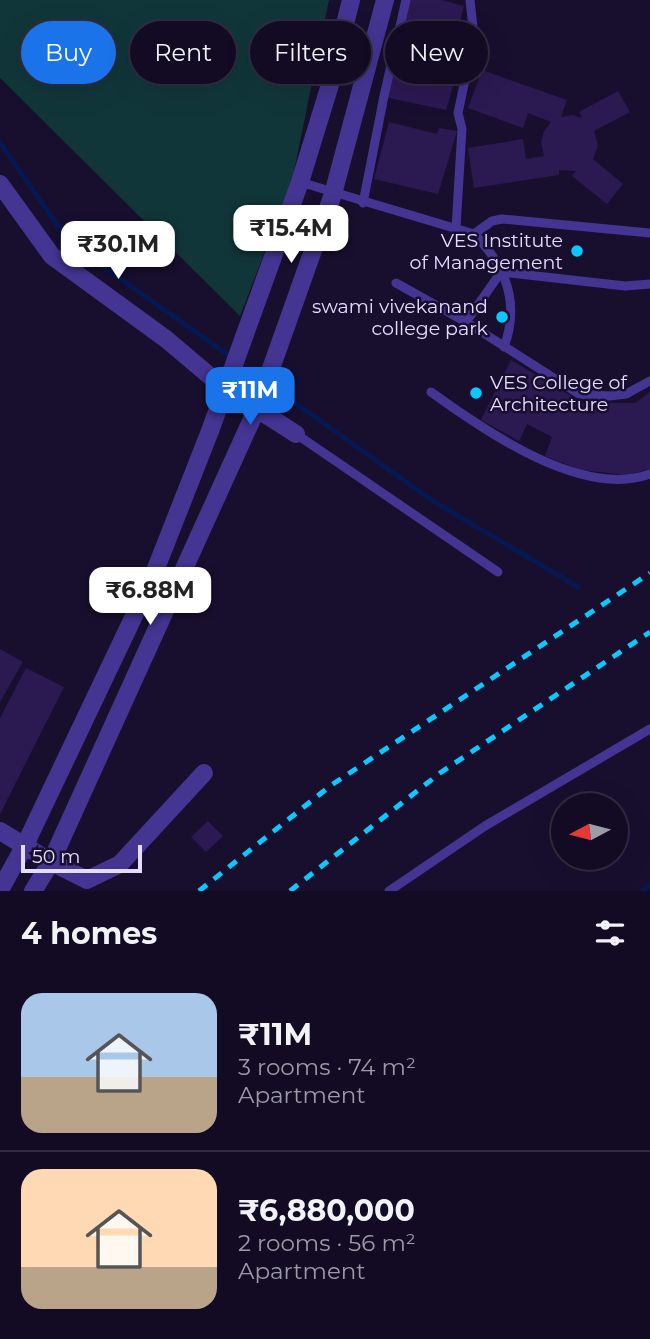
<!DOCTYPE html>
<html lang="en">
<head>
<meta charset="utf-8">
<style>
  :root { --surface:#120b23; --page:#1f1930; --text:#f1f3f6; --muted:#9c9ba6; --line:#312b41; --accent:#1a73e8 }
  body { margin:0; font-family:Montserrat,sans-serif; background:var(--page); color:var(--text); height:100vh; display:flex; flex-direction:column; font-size:26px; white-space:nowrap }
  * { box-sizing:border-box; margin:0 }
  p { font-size:23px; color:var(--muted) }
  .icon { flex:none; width:38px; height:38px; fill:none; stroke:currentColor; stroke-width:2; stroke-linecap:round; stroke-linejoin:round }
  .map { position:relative; height:891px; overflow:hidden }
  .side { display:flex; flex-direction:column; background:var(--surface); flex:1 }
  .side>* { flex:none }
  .banner { position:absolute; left:21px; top:21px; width:609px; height:63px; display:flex; gap:14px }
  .needle { width:46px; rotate:263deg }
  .tools { position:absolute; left:551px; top:793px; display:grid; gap:14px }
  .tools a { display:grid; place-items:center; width:77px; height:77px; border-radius:50%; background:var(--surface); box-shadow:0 7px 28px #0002,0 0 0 2px var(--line); font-size:35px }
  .scale { position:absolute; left:21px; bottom:18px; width:121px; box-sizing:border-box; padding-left:7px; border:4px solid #e5ddff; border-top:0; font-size:19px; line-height:24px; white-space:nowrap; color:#e5ddff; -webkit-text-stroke:5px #180f2f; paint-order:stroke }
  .price { position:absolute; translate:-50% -60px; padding:0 16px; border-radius:14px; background:#fff; color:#222; font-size:23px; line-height:46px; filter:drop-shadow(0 2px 4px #0008) }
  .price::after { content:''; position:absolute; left:50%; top:42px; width:21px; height:16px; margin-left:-10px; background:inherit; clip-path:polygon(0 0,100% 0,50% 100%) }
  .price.current { background:var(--accent); color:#fff }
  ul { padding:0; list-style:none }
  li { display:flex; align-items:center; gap:21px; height:175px; padding:0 21px }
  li+li { border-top:2px solid var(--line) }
  li span { display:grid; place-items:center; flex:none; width:196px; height:140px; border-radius:21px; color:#555 }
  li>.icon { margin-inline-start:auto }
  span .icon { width:84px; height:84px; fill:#fffc; stroke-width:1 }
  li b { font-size:30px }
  h2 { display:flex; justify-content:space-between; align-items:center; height:84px; padding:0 21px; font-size:30px }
  .chip { padding:0 24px; border-radius:32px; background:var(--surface); box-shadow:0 7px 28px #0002,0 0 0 2px var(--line); font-size:24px; line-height:63px }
  .chip.current { background:var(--accent); color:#fff }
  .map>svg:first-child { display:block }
  .green { fill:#11363a }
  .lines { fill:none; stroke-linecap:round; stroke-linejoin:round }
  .stream { stroke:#051852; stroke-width:5 }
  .building { fill:#2b1952 }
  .lane { stroke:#443593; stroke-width:9 }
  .street { stroke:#443593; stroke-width:18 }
  .rail { stroke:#09c9ff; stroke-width:5; stroke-dasharray:10 9; stroke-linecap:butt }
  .poi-dot { fill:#09c9ff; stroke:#180f2f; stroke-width:2.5 }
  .labels { text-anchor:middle; stroke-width:5; stroke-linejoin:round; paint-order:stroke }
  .poi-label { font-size:19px; fill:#e5ddff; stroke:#180f2f; text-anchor:end }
</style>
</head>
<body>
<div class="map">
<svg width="650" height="891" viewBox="0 0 650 891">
  <rect width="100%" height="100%" fill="#180f2f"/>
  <!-- green -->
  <path class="green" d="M0 0H329L292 181 240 316 0 78Z"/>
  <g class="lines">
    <!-- stream -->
    <path class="stream" d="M0 143 70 243 262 379
      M270 385 433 501 578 587
      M642 891 650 885"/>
  </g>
  <!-- building -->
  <path class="building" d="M410 0H441L464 6 457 32 435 26 431 39 426 38 424 45 430 46 427 57 422 56 418 72 430 75 428 81 453 86 446 110 385 97Z
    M482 70 567 100 561 117 573 115 582 118 579 112 618 91 630 112 594 131 598 146 593 159 623 184 607 204 572 176 576 171 559 170V175L474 188 468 148 523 139 526 159 544 156 541 142 544 131 551 122 528 113 523 128 468 108Z
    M389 122 437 134 439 128 457 131 438 194 374 179Z
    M511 360 583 403H635L650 392V469L627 475 581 470 545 456 552 437 527 424 519 441 481 420Z
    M0 649 23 662 0 702Z
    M26 668 64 687 0 814V718Z
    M208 821 223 836 206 852 191 837Z"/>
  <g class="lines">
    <!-- lane -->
    <path class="lane" d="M465 80C447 74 434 71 439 49 441 42 442 37 445 32L474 37
      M300 182 474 234C506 266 520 304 504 347
      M363 203 384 96 406 0
      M456 227 462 129 458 113 474 37 470 0
      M474 234 492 221 502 219 650 233
      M396 283 466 322
      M650 284 625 286 501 272 466 322 579 394 609 396 626 394 650 381
      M431 392C485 431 582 499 650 474
      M296 434 498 572
      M389 891 485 826 650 729"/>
    <!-- street -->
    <path class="street" d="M0 184 52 256 166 339 224 388 296 434
      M0 831 51 862 87 880 120 864 204 773
      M0 890 25 845 153 576 210 431 300 182 329 88 351 0
      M33 891 51 862 257 408 333 194 385 0"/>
    <!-- rail -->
    <path class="rail" d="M199 891 330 786 650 573
      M290 891 440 773 650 632"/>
  </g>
  <!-- markers -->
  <g class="poi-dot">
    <circle cx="577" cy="251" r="7"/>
    <circle cx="502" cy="317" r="7"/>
    <circle cx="476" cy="393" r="7"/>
  </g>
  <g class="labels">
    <!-- poi labels -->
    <g class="poi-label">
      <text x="563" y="247">VES Institute<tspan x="563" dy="22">of Management</tspan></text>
      <text x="488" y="313">swami vivekanand<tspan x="488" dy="22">college park</tspan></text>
      <text x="490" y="389" text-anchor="start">VES College of<tspan x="490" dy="22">Architecture</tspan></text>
    </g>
  </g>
</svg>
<div class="tools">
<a><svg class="needle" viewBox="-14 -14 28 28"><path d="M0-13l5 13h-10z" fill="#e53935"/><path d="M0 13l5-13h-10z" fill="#9c9ba6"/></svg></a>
</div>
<div class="scale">50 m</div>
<b class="price" style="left:291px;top:265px">₹15.4M</b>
<b class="price" style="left:118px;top:281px">₹30.1M</b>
<b class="price current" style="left:250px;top:427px">₹11M</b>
<b class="price" style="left:150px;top:627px">₹6.88M</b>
<div class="banner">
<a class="chip current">Buy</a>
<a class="chip">Rent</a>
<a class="chip">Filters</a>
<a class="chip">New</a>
</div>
</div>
<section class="side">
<h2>4 homes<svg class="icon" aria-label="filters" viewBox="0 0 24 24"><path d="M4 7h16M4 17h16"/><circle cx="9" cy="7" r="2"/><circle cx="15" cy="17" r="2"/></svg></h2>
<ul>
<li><span style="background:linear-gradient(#a9c7e8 60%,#b9a48a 0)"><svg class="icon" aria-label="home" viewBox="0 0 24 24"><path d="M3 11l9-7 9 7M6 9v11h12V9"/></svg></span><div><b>₹11M</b><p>3 rooms · 74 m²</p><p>Apartment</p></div></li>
<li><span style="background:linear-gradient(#ffd9b3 70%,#b9a48a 0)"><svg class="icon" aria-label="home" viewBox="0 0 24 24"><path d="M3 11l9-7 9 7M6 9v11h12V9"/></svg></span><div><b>₹6,880,000</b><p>2 rooms · 56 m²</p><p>Apartment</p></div></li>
</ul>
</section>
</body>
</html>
